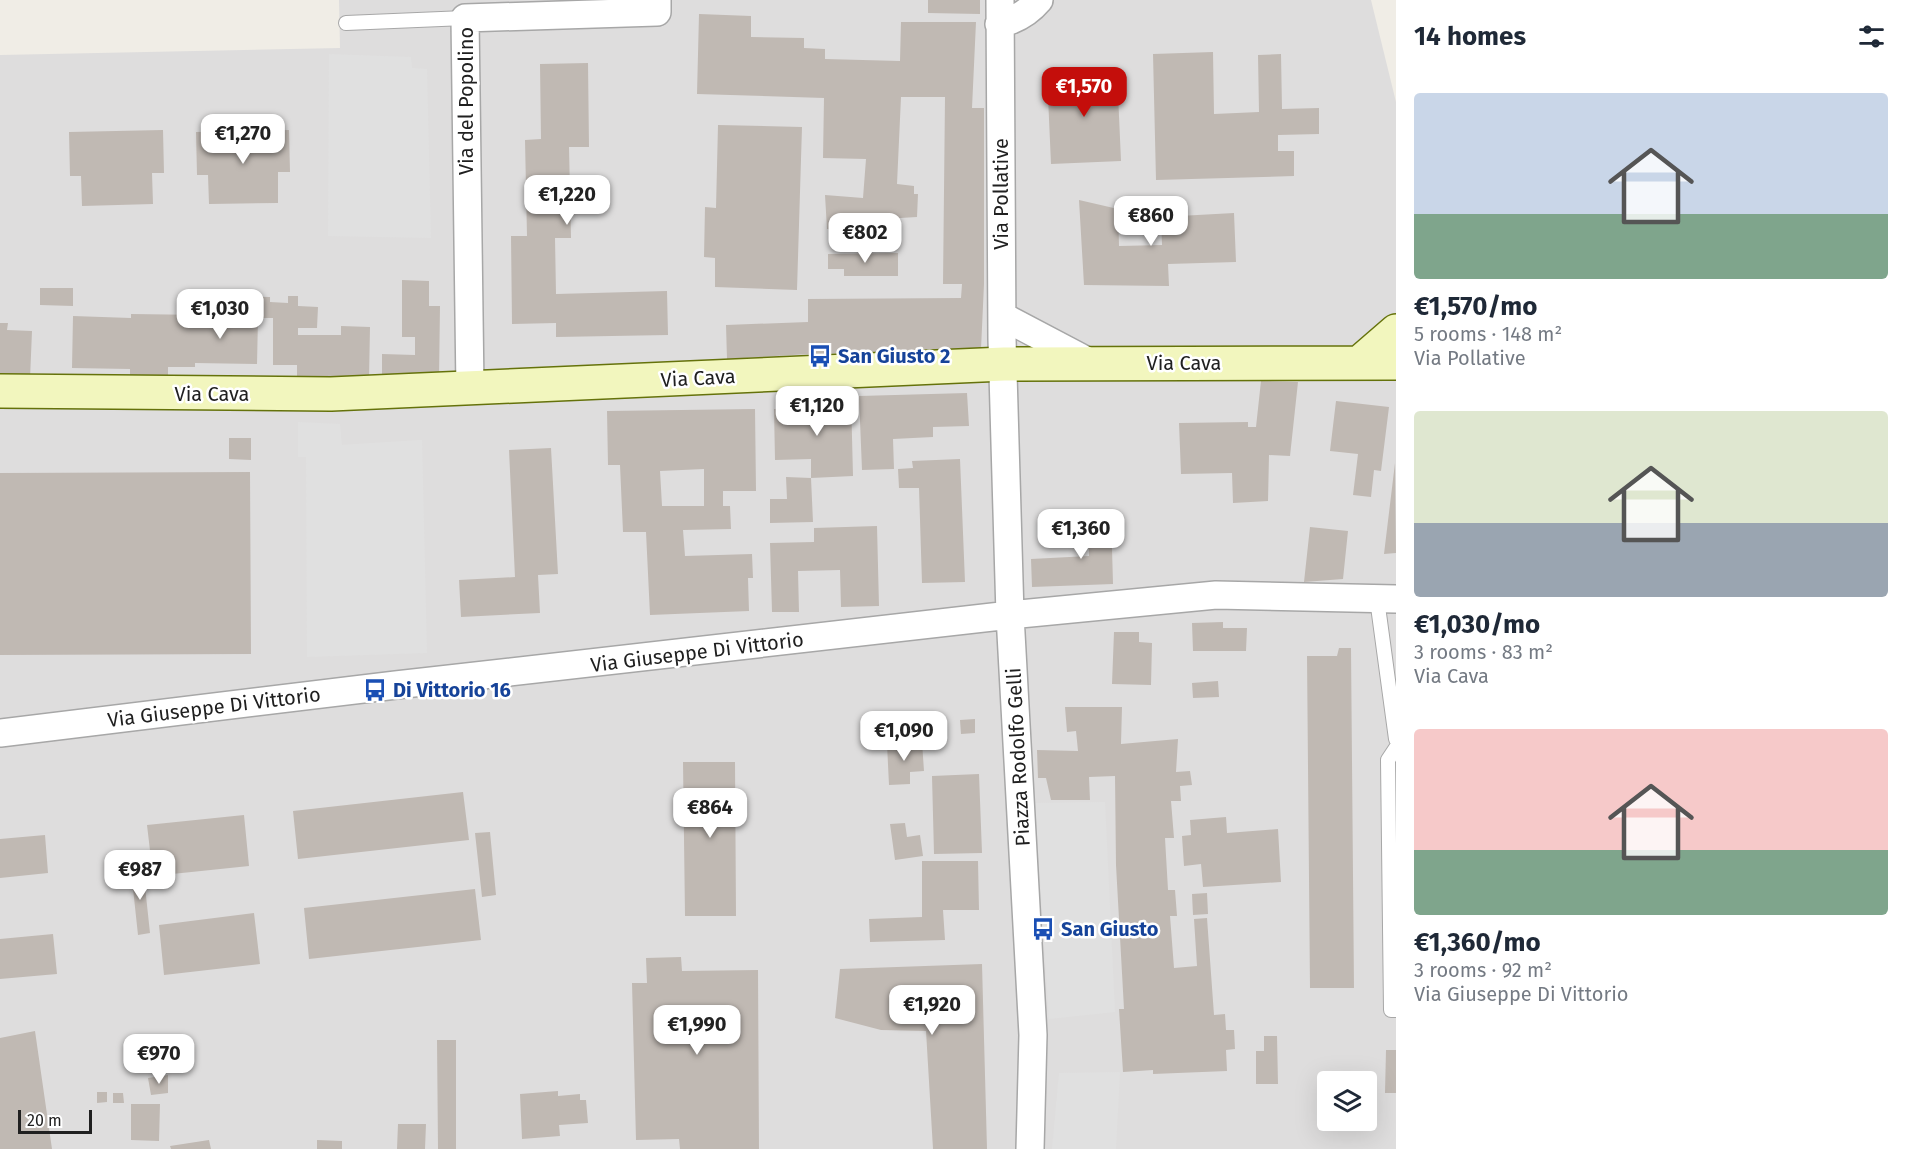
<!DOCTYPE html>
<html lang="en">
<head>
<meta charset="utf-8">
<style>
  :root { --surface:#fff; --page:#f2f2f3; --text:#1f2937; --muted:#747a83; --accent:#c40e0b }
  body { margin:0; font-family:"Fira Sans",sans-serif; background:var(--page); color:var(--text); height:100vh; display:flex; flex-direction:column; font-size:22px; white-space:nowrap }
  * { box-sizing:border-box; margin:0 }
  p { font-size:20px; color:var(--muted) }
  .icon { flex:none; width:33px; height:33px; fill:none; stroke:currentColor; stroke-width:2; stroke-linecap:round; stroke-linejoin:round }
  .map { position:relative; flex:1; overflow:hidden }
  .side { display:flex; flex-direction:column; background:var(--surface); width:510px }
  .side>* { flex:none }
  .buttons { position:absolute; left:1317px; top:1071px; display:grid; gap:12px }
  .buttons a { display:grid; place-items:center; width:60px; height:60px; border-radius:6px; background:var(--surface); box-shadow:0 6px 24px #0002; font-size:30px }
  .scale { position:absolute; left:18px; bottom:15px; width:74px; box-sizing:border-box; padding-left:6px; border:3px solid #202020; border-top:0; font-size:16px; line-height:21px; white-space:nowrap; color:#202020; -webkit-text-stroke:4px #fff; paint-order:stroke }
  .price { position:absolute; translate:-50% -51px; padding:0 14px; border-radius:12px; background:#fff; color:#222; font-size:20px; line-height:39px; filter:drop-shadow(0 2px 3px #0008) }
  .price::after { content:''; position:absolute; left:50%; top:36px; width:18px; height:14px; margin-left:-9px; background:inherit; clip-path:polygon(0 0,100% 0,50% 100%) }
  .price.current { background:var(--accent); color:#fff }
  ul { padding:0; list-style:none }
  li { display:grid; align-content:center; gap:12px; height:318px; padding:0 18px }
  li span { display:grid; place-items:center; height:186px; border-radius:6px; color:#555 }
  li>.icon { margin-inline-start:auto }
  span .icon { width:108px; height:108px; fill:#fffc; stroke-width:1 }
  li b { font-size:26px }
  h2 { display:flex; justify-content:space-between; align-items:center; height:72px; padding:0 18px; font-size:26px }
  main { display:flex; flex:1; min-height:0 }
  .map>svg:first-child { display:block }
  .residential { fill:#dedddd; fill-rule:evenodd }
  .parking { fill:#e0e0e0 }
  .building { fill:#c0b9b3; fill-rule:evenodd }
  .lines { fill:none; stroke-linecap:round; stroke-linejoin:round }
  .lane-casing { stroke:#a7a7a7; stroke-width:16 }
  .street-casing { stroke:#a7a7a7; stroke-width:30 }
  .secondary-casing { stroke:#65720b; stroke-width:36 }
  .lane { stroke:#fff; stroke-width:14 }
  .street { stroke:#fff; stroke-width:27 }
  .secondary { stroke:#f2f6be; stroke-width:33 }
  .labels { text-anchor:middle; stroke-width:5; stroke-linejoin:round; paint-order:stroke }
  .street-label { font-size:20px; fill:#202020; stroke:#fff }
  .transit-label { font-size:20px; font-weight:bold; fill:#164399; stroke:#fff; text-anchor:start }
</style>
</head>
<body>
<main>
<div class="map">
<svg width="1396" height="1149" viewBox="0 0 1396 1149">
  <rect width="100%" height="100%" fill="#f0ede6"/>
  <!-- residential -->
  <path class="residential" d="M339 0H1371L1396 102V1149H0V55L340 48ZM1328 1082H1366V1120H1328Z"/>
  <!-- parking -->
  <path class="parking" d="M329 54 411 57 412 68 427 69 431 238 328 236Z
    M298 422 340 424 342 445 422 440 427 653 307 657 306 457H298Z
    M1105 802 1115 1012 1049 1019 1035 803Z
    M1120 1072 1116 1149H1052L1059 1073Z"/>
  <!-- building -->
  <path class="building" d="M928 0H980V14L928 13Z
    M699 14 751 16V37L804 38V48L825 49V59L900 61 901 22H976L972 108H984V284L981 349 809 354 727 359 726 325 808 322V299L961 298 962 284H943L945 97H901L897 184 914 186V194H918L917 217 900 218V239L861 237 862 232 827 229 825 195 863 198 866 159 823 158 824 98 697 94Z
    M1213 52 1214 114 1259 112 1258 55 1281 54 1282 109 1319 108V134L1278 135V151H1294V176L1156 180 1153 54Z
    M588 63 589 147H569L571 238H555L556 294 667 291 668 335 556 337V323L512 324 511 236H527L525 140 541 139 540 64Z
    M1117 71 1121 161 1051 164 1047 74Z
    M718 125 802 127 797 290 715 287V258L704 257 705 207 716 208Z
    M163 130 164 173H152L153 204 82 206 81 176H70L69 132Z
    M289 130 290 172H278V203L209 204 208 175H197L196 132Z
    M1079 200 1118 209 1119 246 1162 245 1161 217 1234 213 1236 262 1168 264 1169 286 1084 285Z
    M898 253V276H844V269H828V254Z
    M402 280 429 281V306H440L439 378 382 377V354L415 355V337H402Z
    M40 288H73V306L40 305Z
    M206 296 270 297V302L288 303V296H298V306L318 307 317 328H298V335H341V326L370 327 369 379H297V365H273V318H258L257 364 195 363V367H168V377L130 376V369L72 368 73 316 131 318V314L205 315Z
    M0 323H8L7 330 32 331 30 379 0 377Z
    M1261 381 1298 382 1290 456 1269 455 1268 501 1233 503 1232 473 1181 474 1179 423 1248 422V427H1256Z
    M967 393 969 426 933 427V437L893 439 894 469 862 470 859 396Z
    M851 398 853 476 811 478V459L775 460 774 409 809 408 808 400Z
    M1336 401 1389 407 1381 471 1374 470 1371 497 1353 495 1358 454 1330 451Z
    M755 409 756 491H723V506H730L731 529 683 530 685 556 752 554 753 578H748L749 611 650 615 646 532H623L620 465H608L607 411ZM704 469V506H662L660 471Z
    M229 438H251V460L229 459Z
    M551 448 558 574 538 575 540 613 461 617 459 580 515 577 509 450Z
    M960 459 965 582 922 583 919 488H899L898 469 913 468 912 461Z
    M1395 463 1396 553 1384 554Z
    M250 472 251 654 0 655V473Z
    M786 477 811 478 813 522 770 523V499H787Z
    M1111 512 1113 584 1032 587 1031 559 1089 556 1088 513Z
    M877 526 879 606 841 607 840 570 798 571 799 612H772L770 543 814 542V528Z
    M1310 527 1348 531 1343 579 1304 582Z
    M1223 622V628H1247L1246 651H1193L1192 623Z
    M1114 632H1139V642L1152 643 1151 685 1112 684Z
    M1339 648H1351L1354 988H1310L1307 656H1337Z
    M1218 681 1219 697 1193 698 1192 683Z
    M1065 707H1122L1121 744 1178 739 1176 772 1190 771 1192 785 1180 786 1181 801H1171L1174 838H1165L1168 890H1175L1177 916H1170L1174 968 1197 966 1194 919 1207 918 1214 1015 1225 1014 1226 1030H1234L1235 1049 1226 1050 1227 1071 1153 1074V1070L1123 1072 1119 1009H1124L1116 865 1115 776 1089 777 1090 800H1051L1046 778H1038L1037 750 1078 751 1076 731 1067 732Z
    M975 719V733L961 734 960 720Z
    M922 742 924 771 910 772V784L889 785 887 744Z
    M683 762H735L736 916H685Z
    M979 774 982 853 934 854 932 776Z
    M463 792 469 840 298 859 293 811Z
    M244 815 249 866 153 876 147 825Z
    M1226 817 1227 833 1278 829 1281 882 1203 887 1201 864 1184 866 1182 836 1191 835 1190 820Z
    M905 823 907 837 920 835 923 856 895 860 890 824Z
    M490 832 496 895 482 897 475 833Z
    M45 835 48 873 0 878V839Z
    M922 861H978L979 910H943L945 940 870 942 869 919 922 917Z
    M143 868 150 933 138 935 131 870Z
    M475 889 481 940 309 959 304 908Z
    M1207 893 1208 914 1193 915 1192 894Z
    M254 913 260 964 164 975 159 925Z
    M53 934 57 974 0 979V939Z
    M681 957 682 971 758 970 759 1149H680L679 1139 636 1140 632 983H647L646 958Z
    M982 964 987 1149H933L926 1031 881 1030 835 1018 840 969Z
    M35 1031 52 1149H0V1038Z
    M1264 1036H1277L1278 1084H1256V1051H1264Z
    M437 1040H456V1149H438Z
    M1386 1050H1396V1093H1385Z
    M168 1075V1093L151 1095 148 1078Z
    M558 1091V1096L580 1094V1100H586L588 1123 559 1125 560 1136 522 1139 520 1094Z
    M97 1092H107V1102L97 1103Z
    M113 1093H123L124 1103H113Z
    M131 1104H160L159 1141 131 1140Z
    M398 1124H426L425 1149H397Z
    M209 1140 211 1149H171L170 1146Z
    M317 1140 342 1141V1149H317Z"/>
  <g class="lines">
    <!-- lane casing -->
    <g class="lane-casing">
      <path id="lane" d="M346 23 465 18
        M1377 599 1396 739
        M1396 748 1388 760 1391 1010H1396"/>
    </g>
    <!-- street casing -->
    <g class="street-casing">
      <path id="street" d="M1000 0 1002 339 1010 615 1033 1035 1030 1149
        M999 24C1016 20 1028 13 1039 0
        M1002 316 1091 363
        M470 389 465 18 657 12V0
        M0 733 396 685 1010 615 1216 595 1396 599"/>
    </g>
    <!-- secondary casing -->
    <g class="secondary-casing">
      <path id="secondary" d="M1359 363 1396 331
        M0 391 331 394 1004 364 1396 363"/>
    </g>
    <!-- lane -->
    <use href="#lane" class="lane"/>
    <!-- street -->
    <use href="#street" class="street"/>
    <!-- secondary -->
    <use href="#secondary" class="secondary"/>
  </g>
  <!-- icons -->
  <defs>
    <g id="bus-bare" transform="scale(1.8)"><path d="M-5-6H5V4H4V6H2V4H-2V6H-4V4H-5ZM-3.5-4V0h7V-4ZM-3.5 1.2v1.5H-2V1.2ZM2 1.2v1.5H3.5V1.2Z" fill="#1a4fb4" stroke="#fff" stroke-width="2.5" paint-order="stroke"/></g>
  </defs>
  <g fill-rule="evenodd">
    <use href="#bus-bare" x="820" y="356"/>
    <use href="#bus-bare" x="375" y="690"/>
    <use href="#bus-bare" x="1043" y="929"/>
  </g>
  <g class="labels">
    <!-- street labels -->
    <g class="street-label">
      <text transform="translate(466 101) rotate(-90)" y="7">Via del Popolino</text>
      <text transform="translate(1001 194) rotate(-90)" y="7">Via Pollative</text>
      <text x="1184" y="370">Via Cava</text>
      <text transform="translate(698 378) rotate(-3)" y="7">Via Cava</text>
      <text x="212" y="401">Via Cava</text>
      <text transform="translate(697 652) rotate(-7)" y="7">Via Giuseppe Di Vittorio</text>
      <text transform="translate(214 707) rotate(-7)" y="7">Via Giuseppe Di Vittorio</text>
      <text transform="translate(1018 757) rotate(-93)" y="7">Piazza Rodolfo Gelli</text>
    </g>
    <!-- transit labels -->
    <g class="transit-label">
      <text x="838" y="363">San Giusto 2</text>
      <text x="393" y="697">Di Vittorio 16</text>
      <text x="1061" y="936">San Giusto</text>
    </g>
  </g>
</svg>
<div class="buttons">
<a><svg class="icon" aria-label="layers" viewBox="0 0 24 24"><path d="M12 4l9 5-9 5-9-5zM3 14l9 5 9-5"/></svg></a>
</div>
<div class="scale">20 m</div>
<b class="price current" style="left:1084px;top:118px">€1,570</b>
<b class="price" style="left:243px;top:165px">€1,270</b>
<b class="price" style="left:567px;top:226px">€1,220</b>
<b class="price" style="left:1151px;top:247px">€860</b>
<b class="price" style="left:865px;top:264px">€802</b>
<b class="price" style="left:220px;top:340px">€1,030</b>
<b class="price" style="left:817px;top:437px">€1,120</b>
<b class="price" style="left:1081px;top:560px">€1,360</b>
<b class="price" style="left:904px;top:762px">€1,090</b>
<b class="price" style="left:710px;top:839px">€864</b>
<b class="price" style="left:140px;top:901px">€987</b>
<b class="price" style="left:932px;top:1036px">€1,920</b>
<b class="price" style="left:697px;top:1056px">€1,990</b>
<b class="price" style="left:159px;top:1085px">€970</b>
</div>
<section class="side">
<h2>14 homes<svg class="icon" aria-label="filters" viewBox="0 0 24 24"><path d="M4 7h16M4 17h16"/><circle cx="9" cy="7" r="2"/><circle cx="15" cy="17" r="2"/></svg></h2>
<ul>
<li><span style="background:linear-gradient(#c9d6e8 65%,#7fa58c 0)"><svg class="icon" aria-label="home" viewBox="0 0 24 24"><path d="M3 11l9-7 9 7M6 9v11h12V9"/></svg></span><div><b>€1,570/mo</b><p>5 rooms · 148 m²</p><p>Via Pollative</p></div></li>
<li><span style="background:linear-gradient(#dfe7d0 60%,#9aa5b1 0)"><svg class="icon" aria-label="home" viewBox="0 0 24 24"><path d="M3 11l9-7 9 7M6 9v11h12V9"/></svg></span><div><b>€1,030/mo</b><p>3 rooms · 83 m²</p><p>Via Cava</p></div></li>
<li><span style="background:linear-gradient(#f6c9c9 65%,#7fa58c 0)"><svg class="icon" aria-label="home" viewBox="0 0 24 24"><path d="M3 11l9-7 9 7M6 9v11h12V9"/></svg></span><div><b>€1,360/mo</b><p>3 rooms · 92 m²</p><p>Via Giuseppe Di Vittorio</p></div></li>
</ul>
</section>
</main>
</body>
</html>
